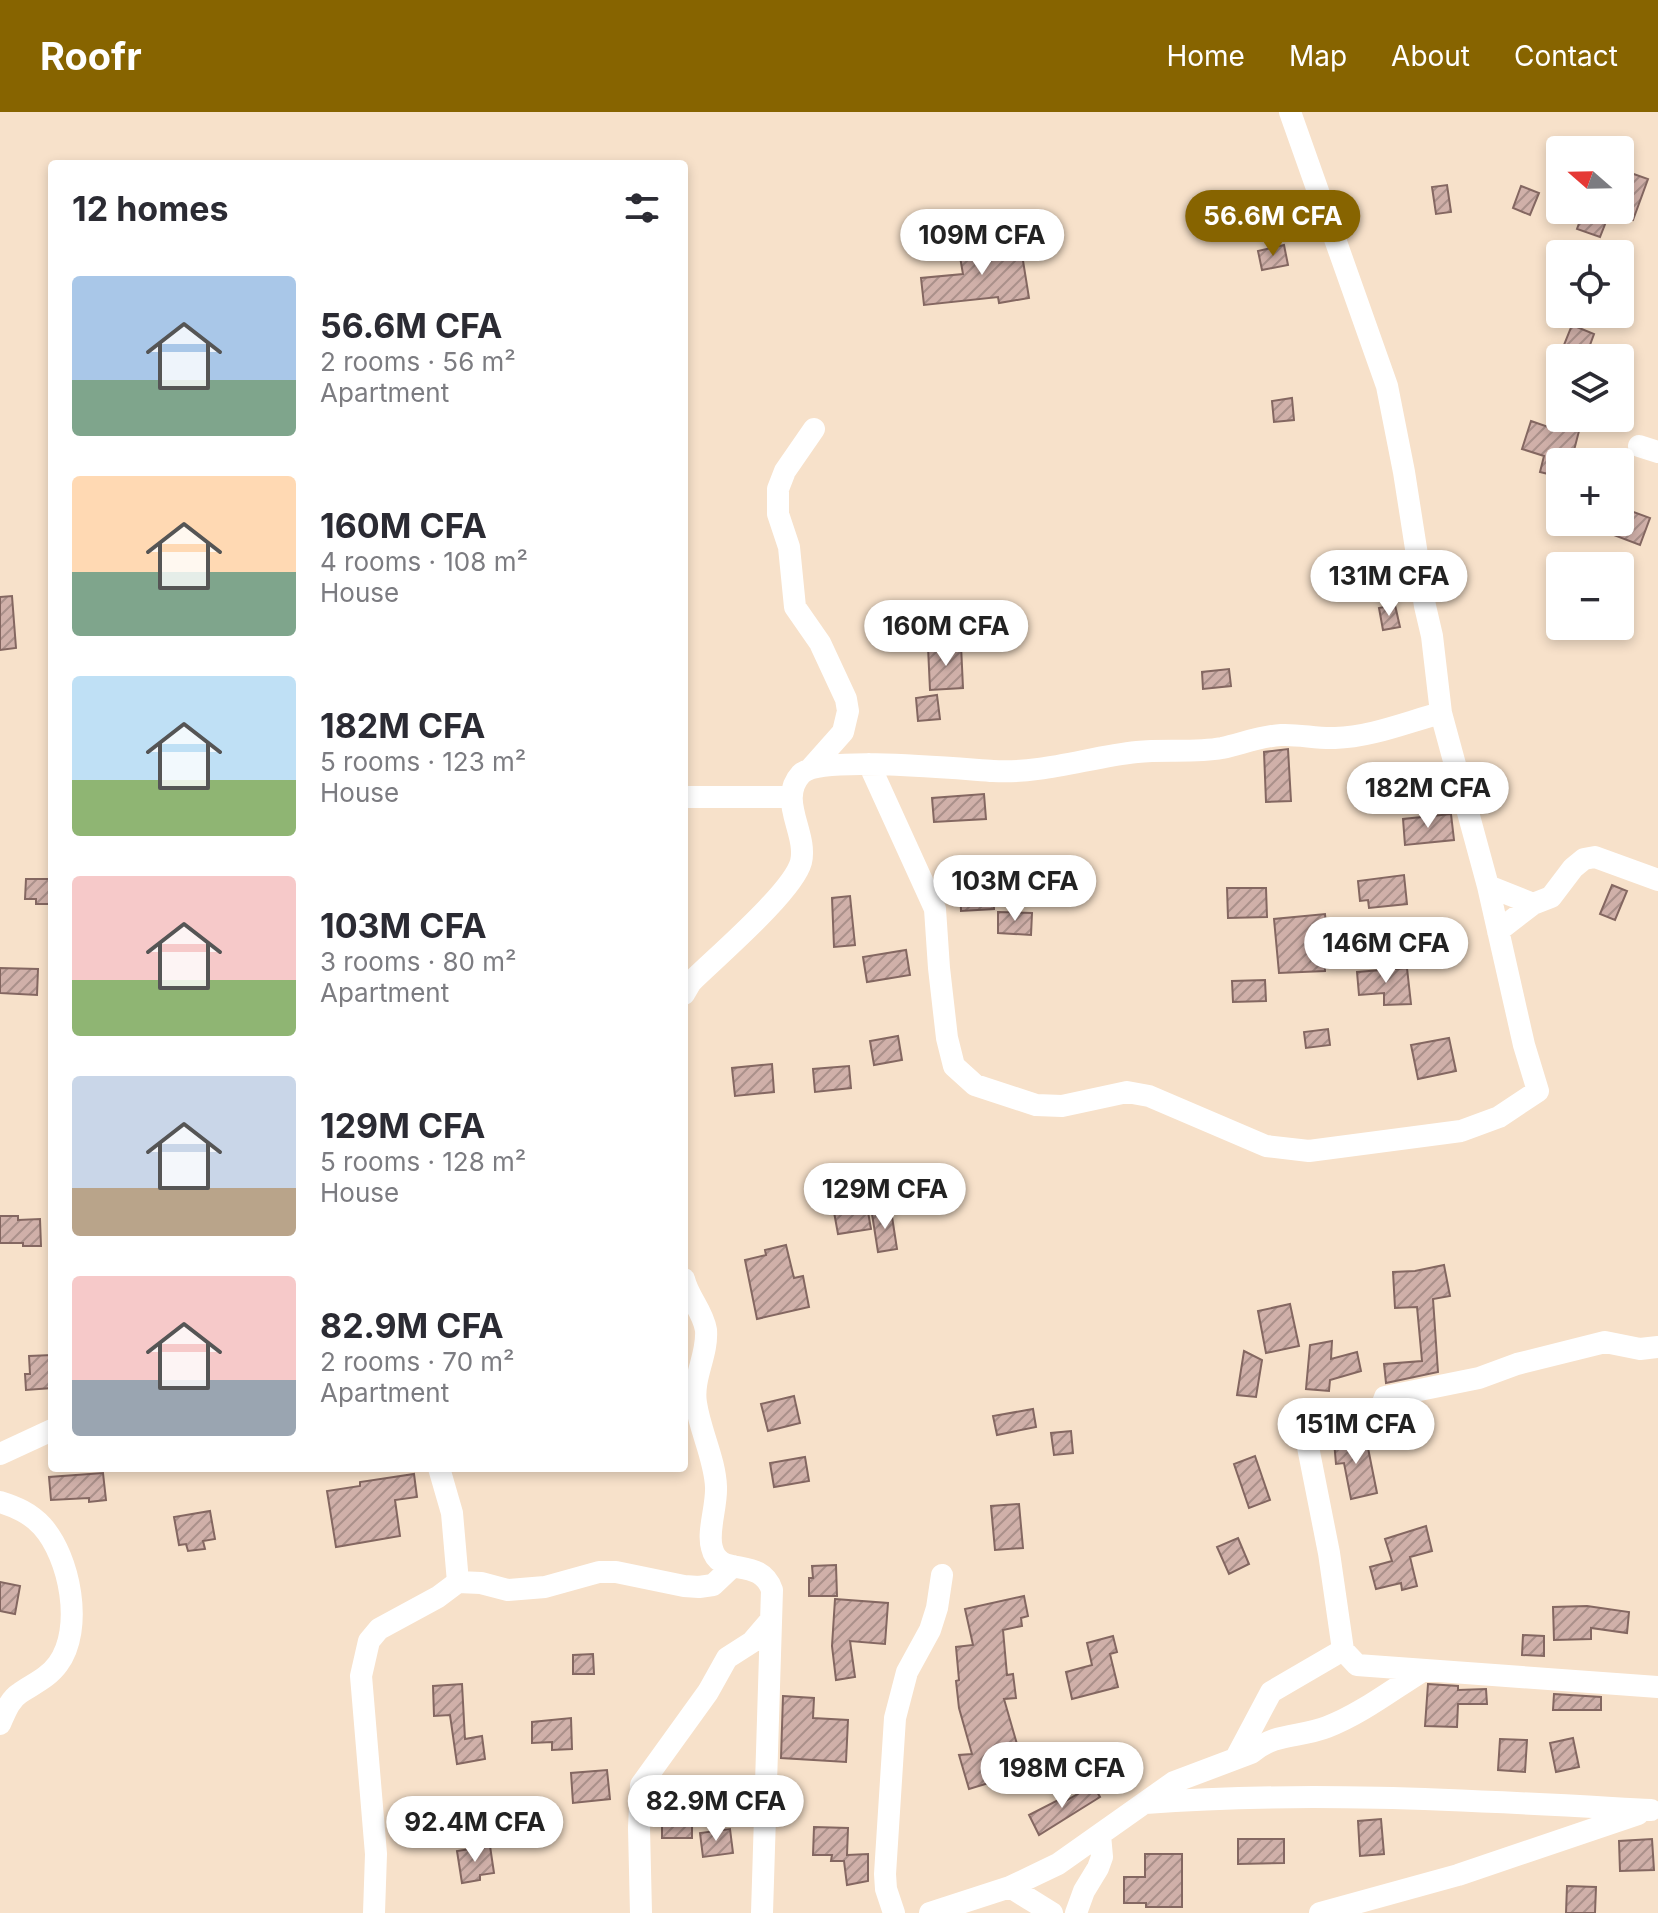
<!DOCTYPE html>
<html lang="en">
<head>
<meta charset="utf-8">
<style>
  :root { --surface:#fff; --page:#f7f7f7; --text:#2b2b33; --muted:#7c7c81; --accent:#876400 }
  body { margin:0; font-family:Inter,sans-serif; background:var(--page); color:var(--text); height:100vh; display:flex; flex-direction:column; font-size:30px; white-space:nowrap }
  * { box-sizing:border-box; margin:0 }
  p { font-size:26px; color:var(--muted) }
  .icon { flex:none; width:44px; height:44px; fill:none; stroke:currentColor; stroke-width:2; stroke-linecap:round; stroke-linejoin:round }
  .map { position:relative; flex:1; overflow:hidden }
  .panel { position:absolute; left:48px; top:48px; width:640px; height:1312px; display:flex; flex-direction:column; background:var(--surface); border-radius:8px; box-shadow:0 4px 12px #0003 }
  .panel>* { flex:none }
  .needle { width:52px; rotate:290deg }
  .buttons { position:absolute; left:1546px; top:24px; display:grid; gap:16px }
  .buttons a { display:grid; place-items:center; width:88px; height:88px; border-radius:8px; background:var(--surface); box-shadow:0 4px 12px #0003; font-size:40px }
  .price { position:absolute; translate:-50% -68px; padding:0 18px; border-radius:28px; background:#fff; color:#222; font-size:26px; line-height:52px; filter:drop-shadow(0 2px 4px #0008) }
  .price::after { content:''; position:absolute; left:50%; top:48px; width:24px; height:18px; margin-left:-12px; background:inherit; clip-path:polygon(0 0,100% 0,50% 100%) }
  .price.on { background:var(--accent); color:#fff }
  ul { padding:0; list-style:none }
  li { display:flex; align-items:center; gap:24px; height:200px; padding:0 24px }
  li span { display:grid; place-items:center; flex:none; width:224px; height:160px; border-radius:8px; color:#555 }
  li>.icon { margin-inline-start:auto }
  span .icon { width:96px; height:96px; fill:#fffc; stroke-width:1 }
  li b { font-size:34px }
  h2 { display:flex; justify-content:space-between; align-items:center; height:96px; padding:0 24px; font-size:34px }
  header { display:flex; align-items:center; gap:48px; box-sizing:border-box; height:112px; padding:0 40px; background:var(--accent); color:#fff }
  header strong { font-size:38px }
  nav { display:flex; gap:44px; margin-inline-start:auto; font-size:28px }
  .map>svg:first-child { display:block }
  .building { fill:url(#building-hatch); stroke:#846761; stroke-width:2 }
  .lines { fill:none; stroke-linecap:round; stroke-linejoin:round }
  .minor { stroke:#fff; stroke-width:22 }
</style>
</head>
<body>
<header>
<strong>Roofr</strong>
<nav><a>Home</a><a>Map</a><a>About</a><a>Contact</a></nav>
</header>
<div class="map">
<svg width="1658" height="1801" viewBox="0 0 1658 1801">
  <defs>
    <pattern id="building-hatch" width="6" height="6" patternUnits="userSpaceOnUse" patternTransform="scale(2)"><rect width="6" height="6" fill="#d0b0a9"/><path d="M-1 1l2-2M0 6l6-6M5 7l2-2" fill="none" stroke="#aa908a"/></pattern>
  </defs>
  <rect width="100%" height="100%" fill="#f7e1ca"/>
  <!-- building -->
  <path class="building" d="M1628 60 1648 67 1633 108 1620 103V83Z
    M1447 73 1451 100 1436 102 1432 75Z
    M1521 74 1539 81 1530 103 1513 96Z
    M1584 98H1597L1609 102 1600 125 1577 117Z
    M1020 130 1029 186 999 191 998 185 924 193 921 166 963 162 959 139Z
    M1284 133 1288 153 1262 158 1258 139Z
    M1572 213 1594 222 1587 241 1564 233Z
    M1292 286 1294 308 1274 310 1272 289Z
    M1531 309 1551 316 1552 312 1579 319 1571 350H1560V365L1540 360 1544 344 1522 337Z
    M1620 395 1650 406 1640 433 1611 422 1615 410H1620Z
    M12 484 16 536 0 538V485Z
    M1395 493 1400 515 1383 518 1379 496Z
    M961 533 963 576 930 578 928 535Z
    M1229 557 1231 574 1203 577 1202 560Z
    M937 583 940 607 918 609 916 586Z
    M1288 637 1291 689 1266 690 1264 640Z
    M984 682 986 707 934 710 932 686Z
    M1451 702 1454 728 1405 733 1403 707Z
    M1404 763 1407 792 1369 796 1368 788 1360 789 1358 769Z
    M26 767H52V792H36V787H25Z
    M993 769 994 797 961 799 960 770Z
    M1612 773 1627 779 1615 808 1600 802Z
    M1227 776H1266L1267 805 1228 806Z
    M850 784 855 833 834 835 832 786Z
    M998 800 1032 801 1031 823 998 821Z
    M1325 802 1328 834 1324 835 1325 859 1279 861 1274 807Z
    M906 838 910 863 867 870 863 845Z
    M0 856 38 857 37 883 0 881Z
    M1407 856 1411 892 1384 893V881L1359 883 1357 860Z
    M1265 868 1266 889 1233 890 1232 869Z
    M1328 917 1330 933 1306 936 1304 920Z
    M898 924 902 948 874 953 870 929Z
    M1449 926 1456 959 1418 967 1411 933Z
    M772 952 774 980 735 984 732 956Z
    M849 954 851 976 815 980 813 957Z
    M867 1094 871 1117 838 1122 834 1100Z
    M891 1098 897 1137 878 1140 872 1102Z
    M0 1104H18V1108L40 1107 41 1134H23V1131H0Z
    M786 1133 794 1166 803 1164 809 1195 757 1207 745 1148 766 1143 765 1138Z
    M1444 1153 1450 1184 1433 1187 1438 1260 1386 1271 1384 1252 1422 1249 1417 1195 1395 1196 1393 1160 1415 1159Z
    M1290 1192 1299 1234 1266 1241 1258 1199Z
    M1332 1229 1331 1247 1357 1240 1361 1259 1330 1268 1329 1279 1306 1277 1310 1233Z
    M1244 1239 1262 1248 1256 1285 1237 1283Z
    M52 1243V1276L26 1278 25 1262H30L29 1244Z
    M794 1284 800 1311 768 1319 761 1292Z
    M1033 1297 1036 1315 997 1323 993 1304Z
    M1071 1319 1073 1341 1054 1343 1051 1321Z
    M1366 1326 1377 1381 1351 1387 1344 1351 1336 1352 1334 1329Z
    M1255 1344 1270 1388 1249 1396 1234 1352Z
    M805 1345 809 1369 774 1375 770 1351Z
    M103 1361 106 1388 89 1390V1386L51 1388 49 1365Z
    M414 1362 417 1385 395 1388 400 1424 336 1435 327 1379 360 1374V1370Z
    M1019 1392 1023 1436 995 1438 991 1394Z
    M210 1399 215 1427 203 1429 205 1437 188 1439 186 1432 179 1433 174 1405Z
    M1426 1414 1432 1439 1410 1445 1417 1474 1402 1478 1401 1471 1376 1477 1370 1455 1392 1449 1385 1427Z
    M1238 1426 1249 1452 1229 1462 1217 1435Z
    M836 1453 837 1484H809V1466H813L812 1454Z
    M0 1470 20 1474 15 1502 0 1499Z
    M1024 1484 1028 1504 1021 1506 1022 1514 1003 1518 1007 1563 1013 1562 1016 1586 1004 1587 1025 1660 969 1677 959 1643 972 1642 959 1596 956 1569 959 1568 956 1535 973 1533 965 1497Z
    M835 1487 888 1491 885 1532 850 1529 855 1565 836 1568 832 1534Z
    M1587 1494 1629 1500 1627 1521 1591 1516V1527L1554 1528 1553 1495Z
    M1523 1523 1544 1524V1544L1522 1543Z
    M1113 1524 1117 1540 1110 1542 1118 1575 1072 1587 1066 1560 1092 1553 1087 1531Z
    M593 1542 594 1562H573V1543Z
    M462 1572 465 1627 482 1624 485 1647 457 1652 450 1603 434 1604 433 1574Z
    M1428 1572 1458 1574V1578L1486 1577 1487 1592H1458L1457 1615 1425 1614Z
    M1554 1582 1601 1585V1598H1553Z
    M783 1584 814 1586 813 1606 848 1608 846 1650 781 1646Z
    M571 1606 572 1637 552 1638V1630L532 1631V1610Z
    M1573 1626 1579 1655 1556 1660 1550 1631Z
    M1500 1627 1527 1628 1525 1660 1498 1658Z
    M607 1658 610 1687 573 1691 571 1661Z
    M1093 1673 1100 1685 1039 1723 1029 1703 1060 1687 1062 1691Z
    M692 1696V1726H662V1697Z
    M1381 1707 1384 1742 1360 1744 1358 1709Z
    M814 1715 848 1716 847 1743 868 1742V1769L847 1773 844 1749H831L832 1743H813Z
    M730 1717 733 1741 703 1745 700 1721Z
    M1238 1727H1284V1751L1238 1752Z
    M1652 1727 1654 1758 1620 1759 1619 1729Z
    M490 1734 494 1761 480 1763V1768L462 1771 457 1739Z
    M1145 1742H1182V1795H1146V1791H1124V1765H1145Z
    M1567 1774 1596 1775 1595 1801H1566Z"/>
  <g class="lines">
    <!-- minor -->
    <path class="minor" d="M1639 334 1658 340
      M869 652 935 797 939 856 947 926 954 954 975 973 1036 993 1062 994 1127 980 1149 984 1266 1034 1309 1039 1461 1019 1499 1005 1538 979 1524 933 1488 774 1441 601 1432 524 1425 494 1404 360 1387 274 1290 0
      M811 656 843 620 848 599 846 587 820 531 795 495 789 435 778 402V377L785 359 814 317
      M684 685H791
      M1488 774 1533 792
      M1498 819 1533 792 1551 785 1573 756 1584 747 1595 745 1658 768
      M684 882 691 870C715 846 793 780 801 750 808 721 777 688 801 662 820 643 961 657 993 659 1042 662 1089 645 1137 640 1165 637 1194 641 1222 636 1241 632 1261 624 1281 623 1299 622 1317 627 1335 626 1371 625 1407 610 1441 601
      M684 1167C688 1185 703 1199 706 1218 708 1243 692 1266 696 1291 700 1319 715 1347 716 1375 717 1394 707 1420 712 1436 719 1467 760 1443 772 1478L762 1801
      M1658 1235 1640 1237 1605 1230 1517 1252 1479 1266 1385 1285C1376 1320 1327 1299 1307 1330L1329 1441 1343 1538 1357 1553 1658 1575
      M0 1342 52 1318
      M439 1356 452 1401 458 1470
      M0 1390C16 1395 30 1401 42 1414 70 1445 84 1517 58 1552 48 1566 33 1572 20 1581 9 1588 5 1601 0 1612
      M1237 1644 1271 1580 1343 1538
      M1145 1691C1313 1678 1482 1689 1651 1698
      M1010 1775 1052 1801
      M374 1801 376 1742 361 1564 369 1529 379 1517 438 1485 458 1470 481 1471 508 1478 545 1475 599 1460H616L684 1474 699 1475 713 1473 733 1454
      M641 1801 639 1716 641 1673 708 1580 727 1546 752 1530 770 1509
      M894 1801 886 1777 885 1762 895 1606 907 1560 930 1518 937 1496 942 1463
      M930 1801 1010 1775 1058 1752 1174 1670 1251 1641C1276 1620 1299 1626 1327 1615 1361 1602 1393 1577 1424 1558
      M1076 1801 1084 1779 1098 1756 1102 1745 1100 1723
      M1320 1801 1458 1763 1638 1702"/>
  </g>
</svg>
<div class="buttons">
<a><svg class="needle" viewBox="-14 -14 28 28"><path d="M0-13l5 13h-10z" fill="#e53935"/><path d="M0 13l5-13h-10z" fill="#7c7c81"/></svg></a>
<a><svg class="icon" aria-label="locate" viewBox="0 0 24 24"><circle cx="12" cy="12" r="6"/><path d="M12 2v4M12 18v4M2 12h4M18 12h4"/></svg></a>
<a><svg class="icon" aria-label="layers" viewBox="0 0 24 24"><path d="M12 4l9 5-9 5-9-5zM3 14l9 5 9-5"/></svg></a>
<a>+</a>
<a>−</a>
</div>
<b class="price on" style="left:1273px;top:146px">56.6M CFA</b>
<b class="price" style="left:982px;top:165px">109M CFA</b>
<b class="price" style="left:1389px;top:506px">131M CFA</b>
<b class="price" style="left:946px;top:556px">160M CFA</b>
<b class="price" style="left:1428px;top:718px">182M CFA</b>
<b class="price" style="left:1015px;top:811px">103M CFA</b>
<b class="price" style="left:1386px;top:873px">146M CFA</b>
<b class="price" style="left:885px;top:1119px">129M CFA</b>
<b class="price" style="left:1356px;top:1354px">151M CFA</b>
<b class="price" style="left:1062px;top:1698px">198M CFA</b>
<b class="price" style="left:716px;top:1731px">82.9M CFA</b>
<b class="price" style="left:475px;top:1752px">92.4M CFA</b>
<section class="panel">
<h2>12 homes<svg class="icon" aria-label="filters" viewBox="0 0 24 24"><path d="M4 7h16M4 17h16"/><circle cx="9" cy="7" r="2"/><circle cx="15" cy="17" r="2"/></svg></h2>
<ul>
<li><span style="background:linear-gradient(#a9c7e8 65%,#7fa58c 0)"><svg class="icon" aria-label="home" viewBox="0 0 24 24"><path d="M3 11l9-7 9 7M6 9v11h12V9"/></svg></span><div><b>56.6M CFA</b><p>2 rooms · 56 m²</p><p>Apartment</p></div></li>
<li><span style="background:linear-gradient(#ffd9b3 60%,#7fa58c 0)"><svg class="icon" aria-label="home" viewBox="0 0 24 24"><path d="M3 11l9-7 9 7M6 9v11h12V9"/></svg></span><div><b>160M CFA</b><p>4 rooms · 108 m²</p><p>House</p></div></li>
<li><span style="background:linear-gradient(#bfe0f5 65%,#8fb573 0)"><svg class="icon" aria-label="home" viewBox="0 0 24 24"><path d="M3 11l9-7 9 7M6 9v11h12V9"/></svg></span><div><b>182M CFA</b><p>5 rooms · 123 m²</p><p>House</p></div></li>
<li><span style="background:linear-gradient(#f6c9c9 65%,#8fb573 0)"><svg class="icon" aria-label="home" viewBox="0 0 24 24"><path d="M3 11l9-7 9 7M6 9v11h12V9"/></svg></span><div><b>103M CFA</b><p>3 rooms · 80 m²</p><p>Apartment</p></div></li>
<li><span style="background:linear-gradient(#c9d6e8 70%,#b9a48a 0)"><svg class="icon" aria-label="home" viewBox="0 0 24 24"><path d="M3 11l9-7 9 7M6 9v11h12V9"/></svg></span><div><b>129M CFA</b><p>5 rooms · 128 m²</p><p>House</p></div></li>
<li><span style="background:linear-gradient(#f6c9c9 65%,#9aa5b1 0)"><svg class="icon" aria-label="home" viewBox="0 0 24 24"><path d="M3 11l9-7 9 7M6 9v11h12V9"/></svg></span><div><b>82.9M CFA</b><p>2 rooms · 70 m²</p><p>Apartment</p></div></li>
</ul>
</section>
</div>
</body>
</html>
